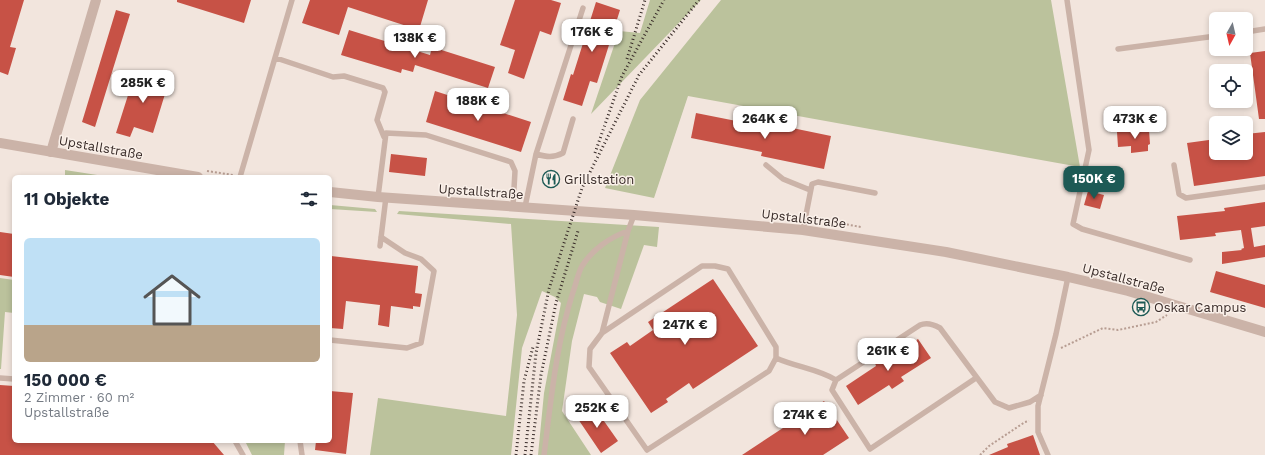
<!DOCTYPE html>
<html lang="de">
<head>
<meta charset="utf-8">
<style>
  :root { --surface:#fff; --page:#f2f2f3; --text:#1f2937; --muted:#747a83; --accent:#1d5a55 }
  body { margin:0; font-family:"Work Sans",sans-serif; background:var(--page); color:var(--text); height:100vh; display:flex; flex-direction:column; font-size:15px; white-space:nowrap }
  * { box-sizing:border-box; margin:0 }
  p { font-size:13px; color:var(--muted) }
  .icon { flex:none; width:22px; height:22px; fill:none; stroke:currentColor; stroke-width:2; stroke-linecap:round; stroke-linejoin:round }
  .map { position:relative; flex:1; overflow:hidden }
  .sheet { position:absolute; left:12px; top:175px; width:320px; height:268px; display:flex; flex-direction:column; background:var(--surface); border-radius:6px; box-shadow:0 2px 6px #0003 }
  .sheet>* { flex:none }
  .needle { width:26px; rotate:188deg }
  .fabs { position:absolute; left:1209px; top:12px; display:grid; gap:8px }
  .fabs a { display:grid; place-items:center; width:44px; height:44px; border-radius:6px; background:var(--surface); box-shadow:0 2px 6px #0003; font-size:20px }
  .price { position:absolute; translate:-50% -34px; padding:0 9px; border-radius:8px; background:#fff; color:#222; font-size:13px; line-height:26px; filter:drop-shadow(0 1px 2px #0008) }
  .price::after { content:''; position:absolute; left:50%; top:24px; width:12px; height:9px; margin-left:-6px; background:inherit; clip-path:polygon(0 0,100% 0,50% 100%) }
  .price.selected { background:var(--accent); color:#fff }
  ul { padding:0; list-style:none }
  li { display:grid; align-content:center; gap:8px; height:212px; padding:0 12px }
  li span { display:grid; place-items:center; height:124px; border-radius:6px; color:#555 }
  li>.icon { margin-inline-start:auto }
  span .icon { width:72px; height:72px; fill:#fffc; stroke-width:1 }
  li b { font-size:17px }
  h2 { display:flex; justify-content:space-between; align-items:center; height:48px; padding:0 12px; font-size:17px }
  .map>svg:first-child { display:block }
  .green { fill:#bbc29c }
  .building { fill:#c75246 }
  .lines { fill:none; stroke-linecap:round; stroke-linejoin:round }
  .path { stroke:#b79d92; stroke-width:2; stroke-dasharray:2 2; stroke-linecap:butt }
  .service { stroke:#cbb3a8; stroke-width:5.5 }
  .minor { stroke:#cbb3a8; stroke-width:10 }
  .tertiary { stroke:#cbb3a8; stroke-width:10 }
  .rail { stroke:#382b28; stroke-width:3; stroke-dasharray:1 3; stroke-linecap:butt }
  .labels { text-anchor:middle; stroke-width:3; stroke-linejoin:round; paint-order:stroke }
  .street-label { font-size:13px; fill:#382b28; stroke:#faf0e9 }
  .poi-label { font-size:13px; fill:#382b28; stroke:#faf0e9; text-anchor:start }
</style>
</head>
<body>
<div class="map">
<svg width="1265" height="455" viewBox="0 0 1265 455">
  <rect width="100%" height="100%" fill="#f2e5dd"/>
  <!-- green -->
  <path class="green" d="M650 0H701L591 114 619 31 640 33Z
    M721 0H1051L1080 167 688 96 654 198 605 188 640 100Z
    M65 170 110 177H65Z
    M330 205 375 209 377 212 330 209Z
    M399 211 659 227 657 247 644 245 621 309 600 302 597 297 584 294 572 341 562 411 591 455H538L544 393 561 303 555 297 542 291 522 348 511 455H370L378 398 506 416 517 315 511 224 397 214Z
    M0 278 14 280V313L5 312 1 369H0Z
    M245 441H285L284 455H252Z"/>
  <!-- building -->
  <path class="building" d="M0 0H24L10 47 16 48 8 75 0 72Z
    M177 0H251L244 23 177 2Z
    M310 0H428L419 30 348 7 339 35 302 23Z
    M515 0H551L561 3 551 35 540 31 524 79 508 73 515 50 500 45Z
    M596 2 620 10 597 83 590 81 582 106 563 100 571 74 573 75Z
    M116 10 130 14 95 127 82 122Z
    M349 30 430 55 432 47 495 67 488 88 415 65 413 72 402 69 401 73 341 55Z
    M1265 51V119H1259L1250 53Z
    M136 70 169 81 153 133 134 127 130 137 116 133Z
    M435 91 531 122 521 152 426 122Z
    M696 113 767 127 768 123 831 136 824 169 761 156 762 152 691 138Z
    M1149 130 1150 144 1148 145V151L1131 153V146L1118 147 1117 132Z
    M1265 132V176L1194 186 1187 143 1216 139V153H1246V134Z
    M391 154 427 158 425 176 389 172Z
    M1088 191 1104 195 1100 209 1084 205Z
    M1265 202V226L1251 228 1254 247 1265 245V257L1222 264V252L1242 250 1241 249 1244 248 1241 230 1215 233 1216 236 1180 240 1177 216 1225 211 1224 208Z
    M0 232 14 234V277L0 275Z
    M331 256 418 266 415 293 422 294 420 307 413 306V309L391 306 389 327 378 325 380 305 346 301 343 329 330 328Z
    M1216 271 1265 285V308L1210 292Z
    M713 279 758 346 693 389 689 383 666 399 668 402 651 413 610 353 627 342 630 346 653 330 648 322Z
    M918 339 931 358 901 377 904 381 892 389 889 385 858 405 846 386 876 366 875 363 886 356 888 359Z
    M0 385 14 386V441H212L224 455H0Z
    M330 391 353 393 346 454 315 450 316 441H330Z
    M824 401 849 438 823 455H742Z
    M592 404 618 441 601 453 576 416Z
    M1033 435 1040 455H989L1008 447 1007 444Z"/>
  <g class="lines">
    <!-- path -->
    <path class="path" d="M207 171 233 175
      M839 223 861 227
      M1061 348 1103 328 1118 330 1156 322 1167 315
      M980 455 989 446 1025 422 1029 421"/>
    <!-- service -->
    <path class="service" d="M1067 0 1089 150 1073 224 1082 229 1190 260
      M1246 32 1265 29
      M1118 49 1216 36
      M276 58 333 77 344 76 383 88 385 92 377 120 384 137
      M536 154C547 157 553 158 563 153L573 119
      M766 165 783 179 810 190
      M1174 165 1179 194 1186 198 1265 187
      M240 177 292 0
      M378 197 386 133 426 135 511 162 515 171 513 206
      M525 207 536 154 583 8
      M803 230 812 184 818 182 875 193
      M380 246 386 197
      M602 333 702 266H715L728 269 776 347V358L769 371 647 450 589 367 590 349 602 333 628 231 634 215
      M330 340 407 348 421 343 434 271 421 259 405 253 381 237
      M776 358C796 367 818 369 836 380
      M0 378 14 379
      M976 378 870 449 832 390 836 380 920 325C927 322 933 324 940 328L995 402 1009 408 1030 402 1041 395
      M235 441 243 455
      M300 441 302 455
      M544 455C551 400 556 345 573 292 576 284 578 273 582 266 592 250 610 237 628 231
      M1048 455 1038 432V406L1056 334 1068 277"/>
    <!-- minor -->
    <path class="minor" d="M51 152 96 0"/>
    <!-- tertiary -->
    <path class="tertiary" d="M0 143 198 177
      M330 192 378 197 634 215 803 230 946 252 1068 277 1128 291 1265 332"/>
    <!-- rail -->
    <path class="rail" d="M627 59 645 0
      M595 153 622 76 664 0
      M516 455 524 381 533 347
      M525 455 536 353 549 289 582 188 639 75 699 0
      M531 455 541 375 556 303 578 231"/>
  </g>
  <!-- icons -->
  <defs>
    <g id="restaurant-ring" transform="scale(0.9)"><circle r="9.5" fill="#faf0e9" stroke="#1d5a55" stroke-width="1.5"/><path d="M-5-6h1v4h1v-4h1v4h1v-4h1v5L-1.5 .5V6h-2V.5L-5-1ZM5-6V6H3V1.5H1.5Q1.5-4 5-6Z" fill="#1d5a55"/></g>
    <g id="bus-ring" transform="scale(0.9)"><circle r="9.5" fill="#faf0e9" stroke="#1d5a55" stroke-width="1.5"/><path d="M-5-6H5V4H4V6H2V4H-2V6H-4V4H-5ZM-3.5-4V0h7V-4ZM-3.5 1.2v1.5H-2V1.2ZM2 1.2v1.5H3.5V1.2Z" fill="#1d5a55"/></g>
  </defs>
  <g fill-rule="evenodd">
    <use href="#restaurant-ring" x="551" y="179"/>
    <use href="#bus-ring" x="1141" y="307"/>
  </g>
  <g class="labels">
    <!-- street labels -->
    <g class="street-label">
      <text transform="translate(101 147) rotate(10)" y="5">Upstallstraße</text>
      <text transform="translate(481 191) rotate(4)" y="5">Upstallstraße</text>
      <text transform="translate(804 218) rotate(7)" y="5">Upstallstraße</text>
      <text transform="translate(1124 278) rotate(15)" y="5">Upstallstraße</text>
    </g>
    <!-- poi labels -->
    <g class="poi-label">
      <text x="564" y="184">Grillstation</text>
      <text x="1154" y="312">Oskar Campus</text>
    </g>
  </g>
</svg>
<div class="fabs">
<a><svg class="needle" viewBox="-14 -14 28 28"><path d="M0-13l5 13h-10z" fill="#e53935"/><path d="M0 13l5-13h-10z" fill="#747a83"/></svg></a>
<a><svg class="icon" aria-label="locate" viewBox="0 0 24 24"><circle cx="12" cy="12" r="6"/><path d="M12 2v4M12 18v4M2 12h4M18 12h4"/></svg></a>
<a><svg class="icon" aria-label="layers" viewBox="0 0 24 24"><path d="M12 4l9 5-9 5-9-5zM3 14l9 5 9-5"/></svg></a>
</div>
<b class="price" style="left:592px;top:53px">176K €</b>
<b class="price" style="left:415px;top:59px">138K €</b>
<b class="price" style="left:143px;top:104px">285K €</b>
<b class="price" style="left:478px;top:122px">188K €</b>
<b class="price" style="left:765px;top:140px">264K €</b>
<b class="price" style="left:1135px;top:140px">473K €</b>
<b class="price selected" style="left:1094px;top:200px">150K €</b>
<b class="price" style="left:685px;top:346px">247K €</b>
<b class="price" style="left:888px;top:372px">261K €</b>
<b class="price" style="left:597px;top:429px">252K €</b>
<b class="price" style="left:805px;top:436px">274K €</b>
<section class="sheet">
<h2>11 Objekte<svg class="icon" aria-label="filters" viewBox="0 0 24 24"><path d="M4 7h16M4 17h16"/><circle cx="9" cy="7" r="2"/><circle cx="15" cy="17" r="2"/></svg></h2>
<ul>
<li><span style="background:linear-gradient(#bfe0f5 70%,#b9a48a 0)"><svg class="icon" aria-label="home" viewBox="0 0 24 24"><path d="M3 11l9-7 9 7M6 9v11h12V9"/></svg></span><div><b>150 000 €</b><p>2 Zimmer · 60 m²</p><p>Upstallstraße</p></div></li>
</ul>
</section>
</div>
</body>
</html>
